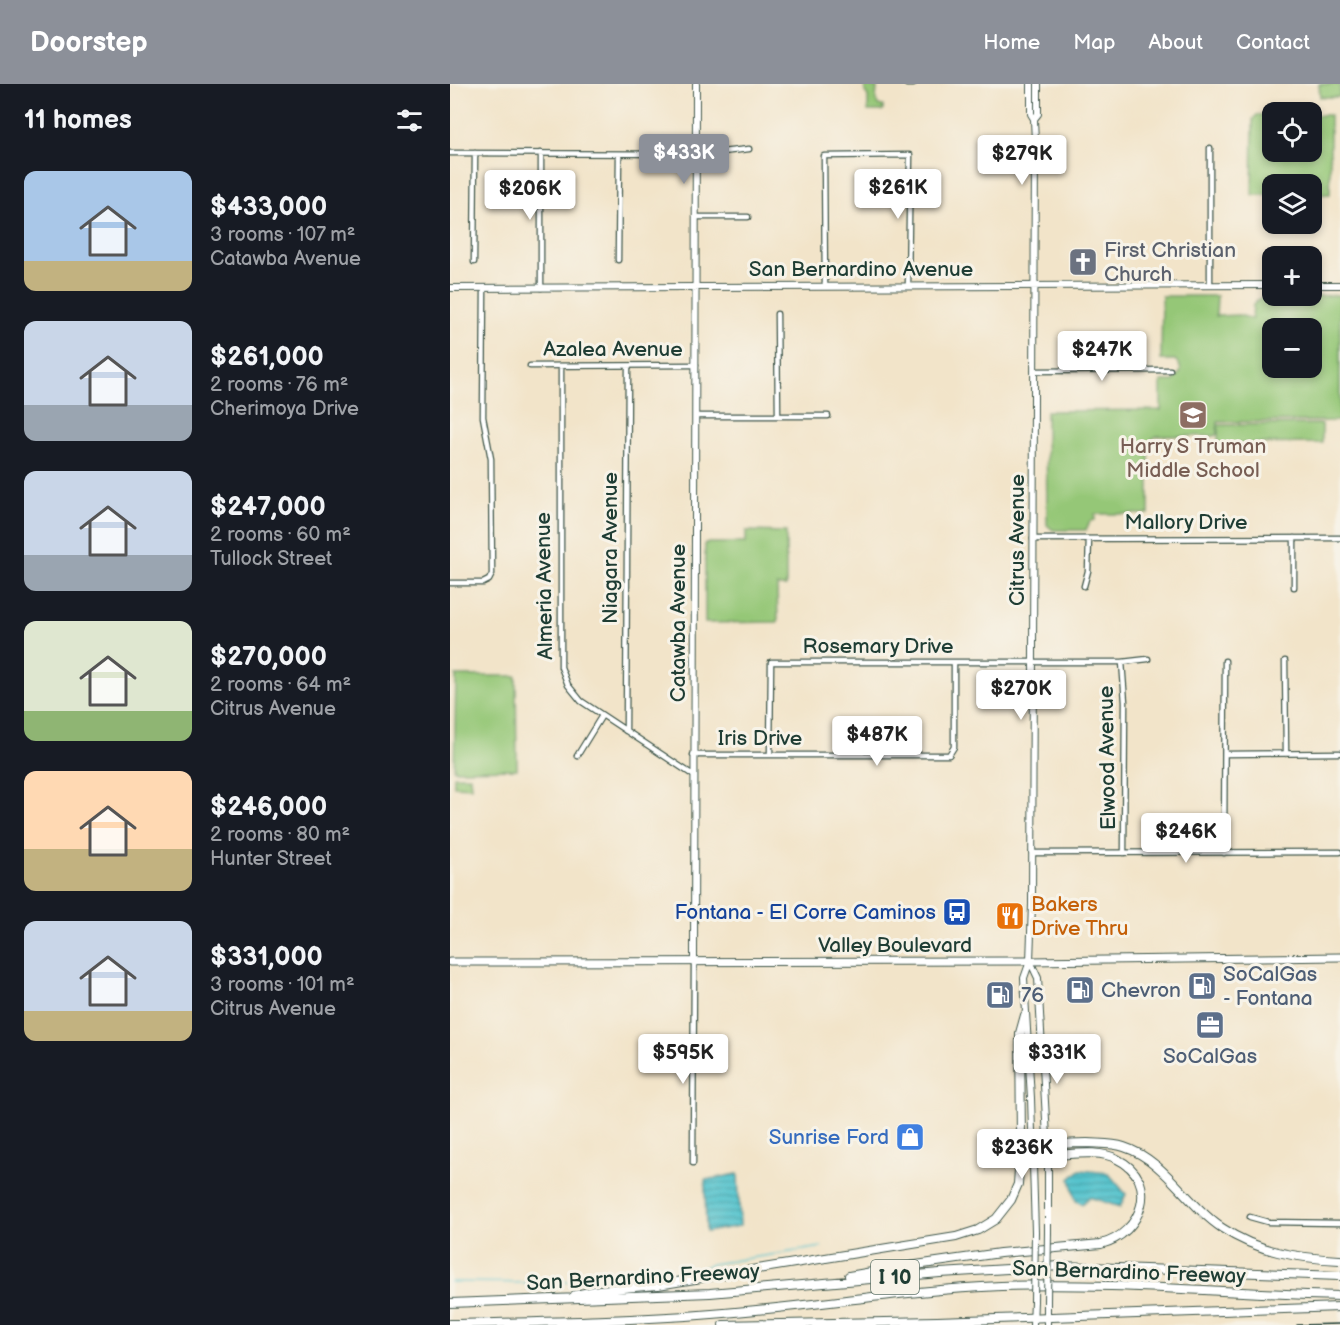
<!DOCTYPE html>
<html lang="en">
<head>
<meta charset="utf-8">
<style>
  :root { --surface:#171b24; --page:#242831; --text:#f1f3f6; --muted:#9ea1a6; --accent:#8c9099 }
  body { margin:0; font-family:"Balsamiq Sans",sans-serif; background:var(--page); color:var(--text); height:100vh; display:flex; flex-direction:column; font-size:22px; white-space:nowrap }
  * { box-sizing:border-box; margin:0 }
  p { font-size:20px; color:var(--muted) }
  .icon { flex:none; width:33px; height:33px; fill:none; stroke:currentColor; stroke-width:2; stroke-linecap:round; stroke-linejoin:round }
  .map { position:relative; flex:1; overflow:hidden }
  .panel { display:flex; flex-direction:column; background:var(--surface); width:450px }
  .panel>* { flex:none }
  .tools { position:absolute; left:812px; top:18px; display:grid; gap:12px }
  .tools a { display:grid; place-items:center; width:60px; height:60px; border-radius:12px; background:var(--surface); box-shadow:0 3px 9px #0003; font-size:30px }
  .price { position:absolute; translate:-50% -51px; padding:0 14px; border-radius:6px; background:#fff; color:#222; font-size:20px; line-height:39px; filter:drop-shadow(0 2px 3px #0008) }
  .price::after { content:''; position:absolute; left:50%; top:36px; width:18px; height:14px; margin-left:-9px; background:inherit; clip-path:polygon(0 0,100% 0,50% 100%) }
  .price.current { background:var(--accent); color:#fff }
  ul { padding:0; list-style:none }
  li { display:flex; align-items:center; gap:18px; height:150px; padding:0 24px }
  li span { display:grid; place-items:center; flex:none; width:168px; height:120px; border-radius:12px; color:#555 }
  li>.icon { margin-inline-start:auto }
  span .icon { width:72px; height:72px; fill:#fffc; stroke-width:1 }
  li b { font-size:26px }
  h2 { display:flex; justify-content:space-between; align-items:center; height:72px; padding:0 24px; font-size:26px }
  header { display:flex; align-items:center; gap:36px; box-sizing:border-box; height:84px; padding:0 30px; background:var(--accent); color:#fff }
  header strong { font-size:28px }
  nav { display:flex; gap:33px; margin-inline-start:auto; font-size:21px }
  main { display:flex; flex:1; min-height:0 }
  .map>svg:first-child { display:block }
  .grass { fill:#95c777; stroke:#5a8256; stroke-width:1.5; fill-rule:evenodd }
  .water { fill:url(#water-rules); stroke:#3b8081; stroke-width:1.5 }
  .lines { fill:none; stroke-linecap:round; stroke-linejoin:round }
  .stream { stroke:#57c4ce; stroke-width:1.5 }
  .street-casing { stroke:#3f564a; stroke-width:7 }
  .secondary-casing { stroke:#3f564a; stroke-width:8 }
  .primary-casing { stroke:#3f564a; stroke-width:9 }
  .highway-casing { stroke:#3f564a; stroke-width:10 }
  .street { stroke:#fff; stroke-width:4.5 }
  .secondary { stroke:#fff; stroke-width:6 }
  .primary { stroke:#fff; stroke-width:7 }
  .highway { stroke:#fff; stroke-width:8 }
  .rail { stroke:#1f3d34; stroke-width:1.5 }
  .secondary-bridge-casing { stroke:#3f564a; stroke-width:8; stroke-linecap:butt }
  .secondary-bridge { stroke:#fff; stroke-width:6 }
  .labels { text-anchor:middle; stroke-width:6; stroke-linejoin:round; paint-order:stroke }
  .shield { fill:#f7f3e8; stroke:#60746a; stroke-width:1.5 }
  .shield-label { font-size:20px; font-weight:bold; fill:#1f3d34 }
  .worship-label { font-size:21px; fill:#5b616d; stroke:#f7f3e8; text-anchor:start }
  .street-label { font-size:21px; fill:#1f3d34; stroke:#f7f3e8 }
  .education-label { font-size:21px; fill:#785e54; stroke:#f7f3e8 }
  .food-label { font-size:21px; fill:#c56008; stroke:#f7f3e8; text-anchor:start }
  .transit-label { font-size:21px; fill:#164399; stroke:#f7f3e8; text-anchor:end }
  .service-label { font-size:21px; fill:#4e5e75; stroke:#f7f3e8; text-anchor:start }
  .shop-label { font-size:21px; fill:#366cbe; stroke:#f7f3e8; text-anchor:end }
</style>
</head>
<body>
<header>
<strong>Doorstep</strong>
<nav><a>Home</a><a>Map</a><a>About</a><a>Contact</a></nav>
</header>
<main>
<section class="panel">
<h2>11 homes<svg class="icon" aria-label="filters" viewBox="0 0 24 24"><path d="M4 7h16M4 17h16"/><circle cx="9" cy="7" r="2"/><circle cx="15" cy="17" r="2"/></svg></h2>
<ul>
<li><span style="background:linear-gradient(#a9c7e8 75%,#c2b280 0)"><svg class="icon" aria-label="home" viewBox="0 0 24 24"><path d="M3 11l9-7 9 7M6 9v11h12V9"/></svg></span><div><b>$433,000</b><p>3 rooms · 107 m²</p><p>Catawba Avenue</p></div></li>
<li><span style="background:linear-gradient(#c9d6e8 70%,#9aa5b1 0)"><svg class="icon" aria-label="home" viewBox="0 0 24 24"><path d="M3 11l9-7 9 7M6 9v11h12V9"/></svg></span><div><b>$261,000</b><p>2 rooms · 76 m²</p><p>Cherimoya Drive</p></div></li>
<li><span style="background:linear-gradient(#c9d6e8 70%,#9aa5b1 0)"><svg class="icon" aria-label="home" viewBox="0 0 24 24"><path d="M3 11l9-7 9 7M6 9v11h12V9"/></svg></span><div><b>$247,000</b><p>2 rooms · 60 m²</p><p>Tullock Street</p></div></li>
<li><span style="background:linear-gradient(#dfe7d0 75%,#8fb573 0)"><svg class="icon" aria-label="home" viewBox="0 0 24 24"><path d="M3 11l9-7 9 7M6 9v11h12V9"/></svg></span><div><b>$270,000</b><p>2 rooms · 64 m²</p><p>Citrus Avenue</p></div></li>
<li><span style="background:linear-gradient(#ffd9b3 65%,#c2b280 0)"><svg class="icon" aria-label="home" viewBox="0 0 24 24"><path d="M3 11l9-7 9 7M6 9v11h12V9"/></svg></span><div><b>$246,000</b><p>2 rooms · 80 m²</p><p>Hunter Street</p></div></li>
<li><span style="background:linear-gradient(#c9d6e8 75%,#c2b280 0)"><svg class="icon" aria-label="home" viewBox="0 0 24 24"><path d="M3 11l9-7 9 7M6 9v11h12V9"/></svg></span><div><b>$331,000</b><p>3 rooms · 101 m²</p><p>Citrus Avenue</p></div></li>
</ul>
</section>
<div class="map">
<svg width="890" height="1241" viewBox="0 0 890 1241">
  <defs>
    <pattern id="water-rules" width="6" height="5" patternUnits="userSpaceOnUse" patternTransform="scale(1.5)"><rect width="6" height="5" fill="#57c4ce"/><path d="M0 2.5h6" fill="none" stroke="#47a0a8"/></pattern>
  </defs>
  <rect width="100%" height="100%" fill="#f7f3e8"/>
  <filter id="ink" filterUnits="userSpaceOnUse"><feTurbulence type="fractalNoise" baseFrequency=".0167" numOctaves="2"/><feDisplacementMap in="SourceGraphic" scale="12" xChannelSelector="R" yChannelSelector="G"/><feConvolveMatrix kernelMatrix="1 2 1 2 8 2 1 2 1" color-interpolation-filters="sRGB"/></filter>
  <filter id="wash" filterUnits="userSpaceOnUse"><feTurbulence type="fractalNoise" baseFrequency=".008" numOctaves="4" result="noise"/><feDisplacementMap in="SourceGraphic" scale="24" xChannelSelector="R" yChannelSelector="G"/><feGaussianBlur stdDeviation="1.35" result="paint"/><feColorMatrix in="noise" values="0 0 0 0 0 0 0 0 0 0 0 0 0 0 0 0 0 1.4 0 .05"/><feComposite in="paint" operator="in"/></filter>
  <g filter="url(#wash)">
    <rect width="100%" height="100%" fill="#f2e4c9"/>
    <!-- grass -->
    <path class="grass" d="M869 0H890V13H870Z
      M415 1 427 4 426 15 428 21 433 22V27H418V12L415 8Z
      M807 31H822V68H861V31H880V110L861 111V100H822V111H802L803 35Z
      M890 211V337L768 338 767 350 764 352H707L702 355 699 361V430H645V436L640 437 636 446H603L597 441 596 327 711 326V297H724L731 287 729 280 725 276H711L712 212H767L766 232 789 231 802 235 803 221 810 214ZM822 244H861V284H822Z
      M872 340V359L768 360V341Z
      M296 447 336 448V502H327L328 538 255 539V459H296Z
      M6 592H66L67 685 4 686Z
      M4 692H20L21 703 4 702Z"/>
    <!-- water -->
    <path class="water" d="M630 1086 658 1089 676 1110 670 1123 639 1113 632 1120 626 1117 620 1095Z
      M288 1090 290 1142 256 1148 255 1096Z"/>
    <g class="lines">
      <!-- stream -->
      <path class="stream" d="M0 1198 92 1199 231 1192 262 1180 372 1163"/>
    </g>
  </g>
  <g filter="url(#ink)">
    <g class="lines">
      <!-- street casing -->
      <g class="street-casing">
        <path id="street" d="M457 0H463
          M0 69 253 70 299 65
          M246 133H298
          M168 176 169 70
          M24 178 25 69
          M760 200V64
          M375 202 374 72 460 71 458 201
          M91 204V69
          M327 230 328 332
          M80 282 246 281
          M111 282V583L118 601 131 617 243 691
          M584 287 720 286
          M246 332H378
          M844 454V503
          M583 455 890 454
          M0 499H33L39 496 42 490 41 375 33 333 34 204
          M634 502 638 487 639 455
          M835 577 836 670
          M672 578 675 618 674 769
          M176 647 178 282
          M775 670 890 669
          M243 671H499L504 663V579
          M320 671 321 578H672L698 575
          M127 672 151 633
          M582 769 890 768
          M774 769 775 577
          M243 1079 244 879
          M800 1133 818 1138 890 1139"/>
      </g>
      <!-- secondary casing -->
      <g class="secondary-casing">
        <path id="secondary" d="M581 0V30L584 35 585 58 582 820 580 877 574 894 581 1014 585 1148
          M584 35 588 30V0
          M861 201H890
          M0 204 822 201
          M580 877 588 894 598 1071V1148
          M244 879 246 0
          M583 1241 584 1217
          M597 1241V1217"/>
      </g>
      <!-- primary casing -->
      <g class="primary-casing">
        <path id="primary" d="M0 878 580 877 890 873"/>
      </g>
      <!-- highway casing -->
      <g class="highway-casing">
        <path id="highway" d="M583 1065C601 1060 618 1059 637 1059 649 1060 662 1059 674 1063 715 1076 737 1121 772 1144 808 1168 848 1174 890 1176
          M399 1192 445 1184 550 1169 651 1160C692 1150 711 1096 667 1075 648 1065 620 1071 598 1071
          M125 1211 149 1206 208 1201 506 1153 528 1146 546 1135 561 1116 568 1100 571 1057 570 949 575 931
          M0 1219 260 1209 490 1189 611 1182 890 1192
          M0 1240C87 1238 175 1237 262 1230 358 1223 454 1206 551 1202 664 1198 777 1209 890 1212
          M273 1241 487 1237 890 1223"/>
      </g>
      <!-- street -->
      <use href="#street" class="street"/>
      <!-- secondary -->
      <use href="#secondary" class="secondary"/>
      <!-- primary -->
      <use href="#primary" class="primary"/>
      <!-- highway -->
      <use href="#highway" class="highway"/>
      <!-- rail -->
      <path class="rail" d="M847 1241 890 1240"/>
      <!-- secondary-bridge casing -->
      <g class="secondary-bridge-casing">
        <path id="secondary-bridge" d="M584 1217 585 1148
          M597 1217 598 1148"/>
      </g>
      <!-- secondary-bridge -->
      <use href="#secondary-bridge" class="secondary-bridge"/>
    </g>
  </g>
  <!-- icons -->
  <defs>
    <g id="church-square" transform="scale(1.5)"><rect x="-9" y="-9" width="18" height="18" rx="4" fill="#6b7280" stroke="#f7f3e8"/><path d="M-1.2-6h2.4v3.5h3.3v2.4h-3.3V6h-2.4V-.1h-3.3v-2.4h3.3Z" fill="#fff"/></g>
    <g id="school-square" transform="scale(1.5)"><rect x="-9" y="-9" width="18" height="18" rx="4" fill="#8d6e63" stroke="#f7f3e8"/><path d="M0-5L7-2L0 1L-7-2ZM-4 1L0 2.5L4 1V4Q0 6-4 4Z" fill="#fff"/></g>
    <g id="bus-square" transform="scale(1.5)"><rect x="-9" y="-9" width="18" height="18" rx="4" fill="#1a4fb4" stroke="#f7f3e8"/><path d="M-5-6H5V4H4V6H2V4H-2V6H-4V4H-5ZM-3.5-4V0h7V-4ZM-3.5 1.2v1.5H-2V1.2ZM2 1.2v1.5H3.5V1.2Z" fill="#fff"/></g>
    <g id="restaurant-square" transform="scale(1.5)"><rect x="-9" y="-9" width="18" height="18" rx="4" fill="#e8710a" stroke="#f7f3e8"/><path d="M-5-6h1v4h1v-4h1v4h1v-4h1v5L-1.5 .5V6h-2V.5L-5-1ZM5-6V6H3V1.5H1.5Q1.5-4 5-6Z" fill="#fff"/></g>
    <g id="fuel-square" transform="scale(1.5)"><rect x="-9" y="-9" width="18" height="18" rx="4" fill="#5c6f8a" stroke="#f7f3e8"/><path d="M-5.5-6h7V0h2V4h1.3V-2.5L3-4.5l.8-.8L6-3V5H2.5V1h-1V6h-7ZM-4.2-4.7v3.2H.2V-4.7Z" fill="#fff"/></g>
    <g id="office-square" transform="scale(1.5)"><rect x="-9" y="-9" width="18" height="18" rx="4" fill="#5c6f8a" stroke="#f7f3e8"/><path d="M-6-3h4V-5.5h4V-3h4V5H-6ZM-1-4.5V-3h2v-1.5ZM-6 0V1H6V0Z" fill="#fff"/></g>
    <g id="shop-square" transform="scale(1.5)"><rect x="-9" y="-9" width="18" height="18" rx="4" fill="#3f7fe0" stroke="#f7f3e8"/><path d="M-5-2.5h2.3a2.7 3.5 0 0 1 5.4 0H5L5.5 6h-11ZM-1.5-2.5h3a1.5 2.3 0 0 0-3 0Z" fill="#fff"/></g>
  </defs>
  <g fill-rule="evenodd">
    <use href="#church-square" x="633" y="178"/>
    <use href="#school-square" x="743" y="331"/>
    <use href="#bus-square" x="507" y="828"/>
    <use href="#restaurant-square" x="560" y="832"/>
    <use href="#fuel-square" x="752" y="902"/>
    <use href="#fuel-square" x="630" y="906"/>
    <use href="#fuel-square" x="550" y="911"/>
    <use href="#office-square" x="760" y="941"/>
    <use href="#shop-square" x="460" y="1053"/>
  </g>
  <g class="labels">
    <!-- shield labels -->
    <rect class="shield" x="421" y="1176" width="48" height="34" rx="4.5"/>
    <g class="shield-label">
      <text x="445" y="1200">I 10</text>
    </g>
    <!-- worship labels -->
    <g class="worship-label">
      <text x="654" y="173">First Christian<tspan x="654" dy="24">Church</tspan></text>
    </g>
    <!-- street labels -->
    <g class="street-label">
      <text x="411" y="192">San Bernardino Avenue</text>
      <text x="163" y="272">Azalea Avenue</text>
      <text x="736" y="445">Mallory Drive</text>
      <text transform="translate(567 456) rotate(-90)" y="7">Citrus Avenue</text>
      <text transform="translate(160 464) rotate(-90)" y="7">Niagara Avenue</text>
      <text transform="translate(94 502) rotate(-91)" y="7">Almeria Avenue</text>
      <text transform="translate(228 539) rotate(-90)" y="7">Catawba Avenue</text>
      <text x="428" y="569">Rosemary Drive</text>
      <text x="310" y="661">Iris Drive</text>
      <text transform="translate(657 674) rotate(-91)" y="7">Elwood Avenue</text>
      <text x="445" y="868">Valley Boulevard</text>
      <text transform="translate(679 1188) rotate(2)" y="7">San Bernardino Freeway</text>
      <text transform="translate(193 1193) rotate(-3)" y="7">San Bernardino Freeway</text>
    </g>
    <!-- education labels -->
    <g class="education-label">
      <text x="743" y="369">Harry S Truman<tspan x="743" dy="24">Middle School</tspan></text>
    </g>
    <!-- food labels -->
    <g class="food-label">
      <text x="581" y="827">Bakers<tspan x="581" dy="24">Drive Thru</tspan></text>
    </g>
    <!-- transit labels -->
    <g class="transit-label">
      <text x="486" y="835">Fontana - El Corre Caminos</text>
    </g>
    <!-- service labels -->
    <g class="service-label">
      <text x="773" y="897">SoCalGas<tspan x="773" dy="24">- Fontana</tspan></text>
      <text x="651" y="913">Chevron</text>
      <text x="571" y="918">76</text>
      <text x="760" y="979" text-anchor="middle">SoCalGas</text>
    </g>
    <!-- shop labels -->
    <g class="shop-label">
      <text x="439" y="1060">Sunrise Ford</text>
    </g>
  </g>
</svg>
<div class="tools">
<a><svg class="icon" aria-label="locate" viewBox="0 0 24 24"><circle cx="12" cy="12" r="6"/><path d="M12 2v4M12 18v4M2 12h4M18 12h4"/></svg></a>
<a><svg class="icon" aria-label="layers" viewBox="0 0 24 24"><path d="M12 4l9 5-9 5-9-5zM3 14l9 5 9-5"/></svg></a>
<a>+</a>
<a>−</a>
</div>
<b class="price current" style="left:234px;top:101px">$433K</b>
<b class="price" style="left:572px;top:102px">$279K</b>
<b class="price" style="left:448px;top:136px">$261K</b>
<b class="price" style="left:80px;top:137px">$206K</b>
<b class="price" style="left:652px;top:298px">$247K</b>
<b class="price" style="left:571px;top:637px">$270K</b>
<b class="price" style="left:427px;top:683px">$487K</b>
<b class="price" style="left:736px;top:780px">$246K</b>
<b class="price" style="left:233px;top:1001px">$595K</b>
<b class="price" style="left:607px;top:1001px">$331K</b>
<b class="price" style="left:572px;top:1096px">$236K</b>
</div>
</main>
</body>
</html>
